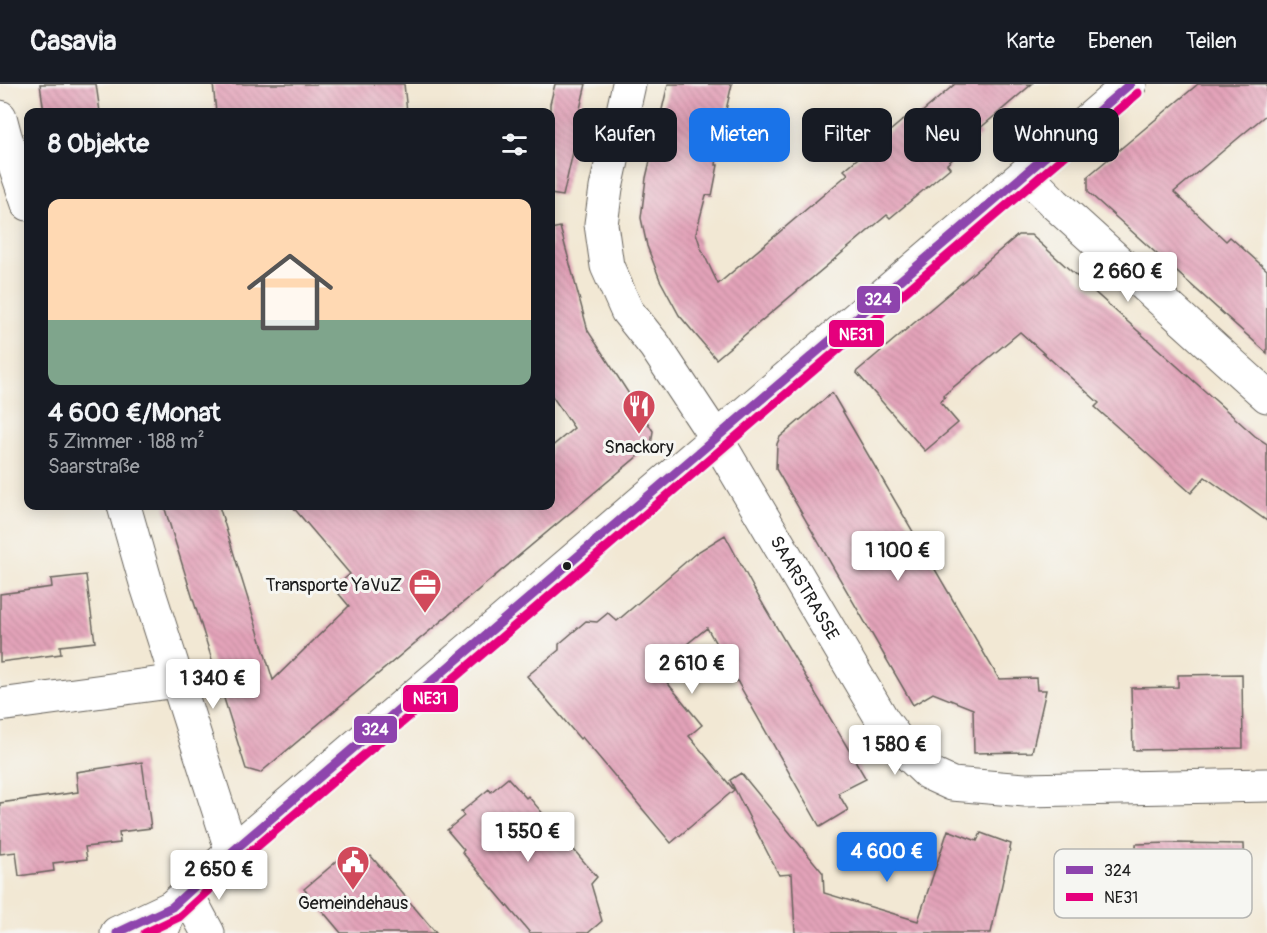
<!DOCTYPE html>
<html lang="de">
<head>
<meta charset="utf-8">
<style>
  :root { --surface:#171b24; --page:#242831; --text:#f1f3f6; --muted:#9ea1a6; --line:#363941; --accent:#1a73e8 }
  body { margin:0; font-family:Pangolin,sans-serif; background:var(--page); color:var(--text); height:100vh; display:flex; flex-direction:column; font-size:22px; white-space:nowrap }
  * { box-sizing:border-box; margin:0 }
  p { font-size:20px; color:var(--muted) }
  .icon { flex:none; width:33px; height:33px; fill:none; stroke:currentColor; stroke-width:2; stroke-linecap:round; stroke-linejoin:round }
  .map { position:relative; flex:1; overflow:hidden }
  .sheet { position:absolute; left:24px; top:24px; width:531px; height:402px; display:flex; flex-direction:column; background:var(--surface); border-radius:12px; box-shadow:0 3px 15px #0003 }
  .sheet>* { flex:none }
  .top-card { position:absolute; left:573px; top:24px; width:570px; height:54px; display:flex; gap:12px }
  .price { position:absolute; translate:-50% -51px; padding:0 14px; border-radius:6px; background:#fff; color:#222; font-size:20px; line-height:39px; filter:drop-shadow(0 2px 3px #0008) }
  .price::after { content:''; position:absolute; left:50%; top:36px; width:18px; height:14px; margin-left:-9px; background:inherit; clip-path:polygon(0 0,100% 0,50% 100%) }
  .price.current { background:var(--accent); color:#fff }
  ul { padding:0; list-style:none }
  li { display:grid; align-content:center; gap:12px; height:318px; padding:0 24px }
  li span { display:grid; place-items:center; height:186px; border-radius:12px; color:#555 }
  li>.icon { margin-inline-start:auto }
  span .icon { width:108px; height:108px; fill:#fffc; stroke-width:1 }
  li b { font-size:26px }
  h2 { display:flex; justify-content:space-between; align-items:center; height:72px; padding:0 24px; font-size:26px }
  .tag { padding:0 21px; border-radius:12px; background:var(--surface); box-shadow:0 3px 15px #0003; font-size:21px; line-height:54px }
  .tag.current { background:var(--accent); color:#fff }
  header { display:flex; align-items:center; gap:36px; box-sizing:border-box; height:84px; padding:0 30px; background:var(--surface); border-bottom:2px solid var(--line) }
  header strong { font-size:28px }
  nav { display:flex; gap:33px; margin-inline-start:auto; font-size:21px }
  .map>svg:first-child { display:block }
  .building { fill:url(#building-back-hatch) }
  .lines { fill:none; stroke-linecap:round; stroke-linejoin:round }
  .minor-casing { stroke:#67635c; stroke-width:35 }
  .minor { stroke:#fff; stroke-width:33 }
  .bus-1-casing { stroke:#f6f6f2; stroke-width:14 }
  .bus-2-casing { stroke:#f6f6f2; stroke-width:14 }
  .bus-1 { stroke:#8e44ad; stroke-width:9 }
  .bus-2 { stroke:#e5007d; stroke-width:9 }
  .bus-dot { fill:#1c1c1c; stroke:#f6f6f2; stroke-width:2 }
  .labels { text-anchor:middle; stroke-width:6; stroke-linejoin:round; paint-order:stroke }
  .poi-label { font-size:18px; fill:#1c1c1c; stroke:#f6f6f2 }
  .street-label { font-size:18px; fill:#1c1c1c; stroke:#f6f6f2 }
  .key { fill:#f6f6f2; stroke:#b5b5b2; stroke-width:1.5 }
  .key-label { font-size:16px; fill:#1c1c1c }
  .line-badge { stroke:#f6f6f2; stroke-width:2 }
  .badge-label { font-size:16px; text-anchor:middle; font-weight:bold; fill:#fff }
</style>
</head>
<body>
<header>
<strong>Casavia</strong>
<nav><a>Karte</a><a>Ebenen</a><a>Teilen</a></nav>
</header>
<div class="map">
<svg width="1267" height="849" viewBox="0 0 1267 849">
  <defs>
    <pattern id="building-back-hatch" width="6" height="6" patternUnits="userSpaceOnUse" patternTransform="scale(1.5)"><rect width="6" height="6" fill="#e3a3b9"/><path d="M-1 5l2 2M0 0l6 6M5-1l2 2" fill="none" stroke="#c28c9e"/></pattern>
  </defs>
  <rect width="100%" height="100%" fill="#f6f6f2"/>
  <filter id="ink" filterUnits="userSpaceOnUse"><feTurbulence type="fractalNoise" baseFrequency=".0167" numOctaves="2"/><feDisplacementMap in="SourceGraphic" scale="12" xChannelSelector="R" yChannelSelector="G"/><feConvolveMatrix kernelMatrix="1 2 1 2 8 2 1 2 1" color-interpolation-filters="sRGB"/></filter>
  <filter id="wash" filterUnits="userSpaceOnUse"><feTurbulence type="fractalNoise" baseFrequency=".008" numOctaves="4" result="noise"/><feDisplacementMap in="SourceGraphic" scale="24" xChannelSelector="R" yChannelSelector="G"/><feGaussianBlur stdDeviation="1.35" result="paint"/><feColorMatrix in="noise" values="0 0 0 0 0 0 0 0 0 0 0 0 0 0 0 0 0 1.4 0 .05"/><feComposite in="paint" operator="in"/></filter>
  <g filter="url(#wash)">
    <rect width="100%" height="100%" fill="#f2e8d4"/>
    <g id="blocks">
      <!-- building -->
      <path class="building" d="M40 0H96L100 28H44Z
        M213 0H404L407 28H216Z
        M555 0H586L579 29H582L563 112 550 110V20Z
        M668 0H732L720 52 716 81H718L712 112 706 111 696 149 701 164 718 200 848 90 844 86 910 30 914 35 955 0H1032L978 46 982 50 947 80 950 84 890 134 887 131 716 275 679 231 660 196 647 162 641 134 646 94Z
        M1198 0H1267V30L1174 108 1226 157 1230 153 1267 186V269L1088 108V92Z
        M560 143 588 247 653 347 651 361 260 689 246 685 164 422H219L273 596 349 522 334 504 350 490 292 422H550V364L574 344 550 309V145Z
        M1018 151H1031L1255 352 1267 360V437L1205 393 1191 409 1095 323 1099 319 1020 248 944 311 945 313 940 318 958 339 925 367 856 288Z
        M832 309 999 595 1036 594 1037 606H1046L1032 668 974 669 973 625 933 609 913 621 776 385 777 360 780 353Z
        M725 451 754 505 866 695 838 709 848 726 820 743 707 544 656 585 702 641 689 652 734 706 671 759 582 653 580 655 527 592 559 566V560L586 537 597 538 608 529 617 537 696 469Z
        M86 491 95 558 60 562 61 570 0 578V510L52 503 51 495Z
        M1242 590 1243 664 1133 666 1131 604 1178 603V591Z
        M142 678 151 744 119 748 120 759 85 763 87 775 53 779 54 787 19 792 16 768 0 770V719L78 708 76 688Z
        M741 689 823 789 824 809 918 837 948 746 977 757 981 749 1011 760 991 849H795L792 790 779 791 730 696Z
        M508 694 526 714 528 712 597 793 591 800 602 837 588 849H530L462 768 464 766 447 746 464 732 461 728 489 705 491 708Z
        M1171 759 1244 760 1245 793 1171 794 1172 796 1137 797 1136 760Z
        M350 766 361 780 371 772 436 849H341L304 805Z"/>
    </g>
  </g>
  <g filter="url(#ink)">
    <use href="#blocks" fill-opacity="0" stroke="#67635c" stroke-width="1.5"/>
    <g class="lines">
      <!-- minor casing -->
      <g class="minor-casing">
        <g id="minor">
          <path id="s1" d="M629 0 606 104 601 140 607 182 627 227 655 262 716 354 882 635 907 669 928 689 952 700 1025 706 1267 701"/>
          <path d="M0 33 5 52 28 120"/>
          <path d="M1025 90 1055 120 1267 312"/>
          <path d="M124 422 146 499 232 768"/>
          <path d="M0 621 177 597"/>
          <path d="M186 808 208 849"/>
          <path d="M117 849 172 823"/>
          <path d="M161 849 172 823 232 768 1130 0"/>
        </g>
      </g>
      <!-- minor -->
      <use href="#minor" class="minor"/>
      <!-- bus-1 casing -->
      <g class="bus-1-casing">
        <path id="bus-1" d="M117 849 172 823 232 768 1130 0"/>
      </g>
      <!-- bus-2 casing -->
      <g class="bus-2-casing">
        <path id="bus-2" d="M145 849 179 833 240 777 1138 9"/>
      </g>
      <!-- bus-1 -->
      <use href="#bus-1" class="bus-1"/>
      <!-- bus-2 -->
      <use href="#bus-2" class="bus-2"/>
    </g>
  </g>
  <!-- icons -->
  <defs>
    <g id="restaurant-pin" transform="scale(1.725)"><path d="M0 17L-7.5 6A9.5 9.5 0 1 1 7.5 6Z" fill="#d1495b" stroke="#f6f6f2"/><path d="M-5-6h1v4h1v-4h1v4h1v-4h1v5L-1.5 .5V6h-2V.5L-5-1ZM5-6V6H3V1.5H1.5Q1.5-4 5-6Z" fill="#fff"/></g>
    <g id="office-pin" transform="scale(1.725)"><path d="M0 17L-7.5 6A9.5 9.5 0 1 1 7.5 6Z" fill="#d1495b" stroke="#f6f6f2"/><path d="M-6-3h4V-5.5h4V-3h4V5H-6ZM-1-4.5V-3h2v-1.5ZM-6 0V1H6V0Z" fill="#fff"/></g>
    <g id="civic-pin" transform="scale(1.725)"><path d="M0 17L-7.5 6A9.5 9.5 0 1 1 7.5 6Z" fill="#d1495b" stroke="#f6f6f2"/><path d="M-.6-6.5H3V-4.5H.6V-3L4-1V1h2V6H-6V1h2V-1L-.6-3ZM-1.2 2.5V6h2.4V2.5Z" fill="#fff"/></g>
  </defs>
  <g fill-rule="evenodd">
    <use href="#restaurant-pin" x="639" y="322"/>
    <use href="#office-pin" x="425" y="501"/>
    <use href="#civic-pin" x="353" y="778"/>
  </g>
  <!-- markers -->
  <circle class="bus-dot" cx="567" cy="482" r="5"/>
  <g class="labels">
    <!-- poi labels -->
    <g class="poi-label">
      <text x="639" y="369">Snackory</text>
      <text x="402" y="507" text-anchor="end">Transporte YaVuZ</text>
      <text x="353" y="825">Gemeindehaus</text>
    </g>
    <!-- street labels -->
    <g class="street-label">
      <text dy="6" stroke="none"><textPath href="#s1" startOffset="564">SAARSTRASSE</textPath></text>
    </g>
  </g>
  <!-- legend -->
  <rect x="1054" y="765" width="198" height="69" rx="9" class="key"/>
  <rect x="1066" y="782" width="27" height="8" fill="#8e44ad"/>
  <rect x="1066" y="809" width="27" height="8" fill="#e5007d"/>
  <g class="key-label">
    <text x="1104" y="792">324</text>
    <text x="1104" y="819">NE31</text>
  </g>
  <g class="line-badge">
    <rect x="856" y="201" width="45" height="29" rx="6" fill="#8e44ad"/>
    <rect x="828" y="235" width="57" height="29" rx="6" fill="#e5007d"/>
    <rect x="402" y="600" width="57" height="29" rx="6" fill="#e5007d"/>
    <rect x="353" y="631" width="45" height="29" rx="6" fill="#8e44ad"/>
  </g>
  <g class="badge-label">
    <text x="878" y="221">324</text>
    <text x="856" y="256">NE31</text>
    <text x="430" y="620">NE31</text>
    <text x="375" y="651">324</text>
  </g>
</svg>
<b class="price" style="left:1128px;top:219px">2 660 €</b>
<b class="price" style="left:898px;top:498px">1 100 €</b>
<b class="price" style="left:692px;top:611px">2 610 €</b>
<b class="price" style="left:213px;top:626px">1 340 €</b>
<b class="price" style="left:895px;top:692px">1 580 €</b>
<b class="price" style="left:528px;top:779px">1 550 €</b>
<b class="price current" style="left:887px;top:799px">4 600 €</b>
<b class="price" style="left:219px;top:817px">2 650 €</b>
<div class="top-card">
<a class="tag">Kaufen</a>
<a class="tag current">Mieten</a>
<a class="tag">Filter</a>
<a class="tag">Neu</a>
<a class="tag">Wohnung</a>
</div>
<section class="sheet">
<h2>8 Objekte<svg class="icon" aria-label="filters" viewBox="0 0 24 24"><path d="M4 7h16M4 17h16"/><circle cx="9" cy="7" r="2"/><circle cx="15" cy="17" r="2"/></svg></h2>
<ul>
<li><span style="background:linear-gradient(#ffd9b3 65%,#7fa58c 0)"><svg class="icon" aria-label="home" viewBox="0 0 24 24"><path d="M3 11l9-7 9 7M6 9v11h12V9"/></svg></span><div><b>4 600 €/Monat</b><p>5 Zimmer · 188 m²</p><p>Saarstraße</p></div></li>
</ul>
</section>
</div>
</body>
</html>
